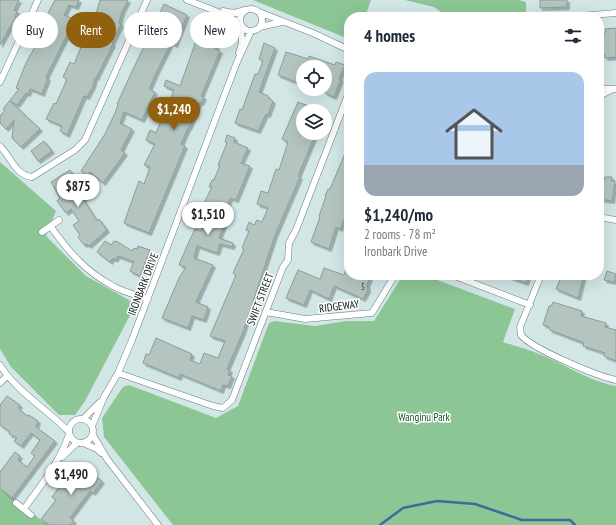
<!DOCTYPE html>
<html lang="en">
<head>
<meta charset="utf-8">
<style>
  :root { --surface:#fff; --page:#f6f6f7; --text:#1f2937; --muted:#747a83; --line:#e0e1e3; --accent:#92610f }
  body { margin:0; font-family:"PT Sans Narrow",sans-serif; background:var(--page); color:var(--text); height:100vh; display:flex; flex-direction:column; font-size:15px; white-space:nowrap }
  * { box-sizing:border-box; margin:0 }
  p { font-size:13px; color:var(--muted) }
  .icon { flex:none; width:22px; height:22px; fill:none; stroke:currentColor; stroke-width:2; stroke-linecap:round; stroke-linejoin:round }
  .map { position:relative; flex:1; overflow:hidden }
  .sheet { position:absolute; left:344px; top:12px; width:260px; height:268px; display:flex; flex-direction:column; background:var(--surface); border-radius:16px; box-shadow:0 4px 16px #0002 }
  .sheet>* { flex:none }
  .hud { position:absolute; left:12px; top:12px; width:272px; height:36px; display:flex; gap:8px }
  .tools { position:absolute; left:296px; top:60px; display:grid; gap:8px }
  .tools a { display:grid; place-items:center; width:36px; height:36px; border-radius:50%; background:var(--surface); box-shadow:0 4px 16px #0002; font-size:20px }
  .price { position:absolute; translate:-50% -34px; padding:0 9px; border-radius:14px; background:#fff; color:#222; font-size:13px; line-height:26px; filter:drop-shadow(0 1px 2px #0008) }
  .price::after { content:''; position:absolute; left:50%; top:24px; width:12px; height:9px; margin-left:-6px; background:inherit; clip-path:polygon(0 0,100% 0,50% 100%) }
  .price.current { background:var(--accent); color:#fff }
  ul { padding:0; list-style:none }
  li { display:grid; align-content:center; gap:8px; height:212px; padding:0 20px }
  li+li { border-top:1px solid var(--line) }
  li span { display:grid; place-items:center; height:124px; border-radius:12px; color:#555 }
  li>.icon { margin-inline-start:auto }
  span .icon { width:72px; height:72px; fill:#fffc; stroke-width:1 }
  li b { font-size:17px }
  h2 { display:flex; justify-content:space-between; align-items:center; height:48px; padding:0 20px; font-size:17px }
  .pill { padding:0 14px; border-radius:18px; background:var(--surface); box-shadow:0 4px 16px #0002; font-size:14px; line-height:36px }
  .pill.current { background:var(--accent); color:#fff }
  .map>svg:first-child { display:block }
  .green { fill:#8cc695 }
  .lines { fill:none; stroke-linecap:round; stroke-linejoin:round }
  .stream { stroke:#3c6c99; stroke-width:2.5 }
  .building { fill:#b4c5bf; stroke:#8b9c96; filter:url(#shadow) }
  .street-casing { stroke:#6b7d7d; stroke-width:7 }
  .street { stroke:#fff; stroke-width:6 }
  .labels { text-anchor:middle; stroke-width:3; stroke-linejoin:round; paint-order:stroke }
  .number-label { font-size:9px; fill:#36403e }
  .street-label { font-size:11px; fill:#0c1313; stroke:#fff }
  .park-label { font-size:11px; fill:#1c522a; stroke:#fff }
</style>
</head>
<body>
<div class="map">
<svg width="616" height="525" viewBox="0 0 616 525">
  <defs>
    <filter id="shadow"><feDropShadow dx="2.5" dy="2.5" stdDeviation="0" flood-color="#0004"/></filter>
  </defs>
  <rect width="100%" height="100%" fill="#d2e6e6"/>
  <!-- green -->
  <path class="green" d="M253 0H371L365 17H349V39Z
    M405 0H519L526 2V17H448L434 7Z
    M0 162 56 211 46 236 86 276 136 304 85 401 75 415H59L11 367 0 349Z
    M403 275H424L515 309 503 342C515 346 527 349 539 354 565 364 588 381 616 386V525H173L104 437 102 418 123 387 129 385 216 418 238 406 269 323 274 321 315 326 346 321H374Z
    M0 489 48 525H0Z"/>
  <g class="lines">
    <!-- stream -->
    <path class="stream" d="M380 525 403 508 437 501 475 504 522 520H570L575 525"/>
  </g>
  <!-- building -->
  <path class="building" d="M0 0H19L14 10 17 11 15 18 0 45Z
    M55 0H79L76 7 69 5 64 15 71 18 67 27 70 29 46 77 48 78 42 94 30 89 28 94 26 93 17 105 10 101 40 129 21 147 12 138 14 120 6 129 0 123V116L5 110 3 109 19 89 16 88 26 63 42 34 38 32Z
    M100 0H128L122 12 119 23 121 24 112 43 113 44 96 78H95L93 86 87 97 84 96 67 135 60 131 62 126 46 119 54 103 56 104 67 79 63 77 70 62 74 64 87 33 91 34 97 22 94 21Z
    M540 0H567V7L540 8Z
    M164 4 187 15 175 45 171 43 156 73 149 89 155 92 142 120 124 112 120 123 132 129 121 150 125 153 103 183 90 172 87 176 81 171 105 134 115 113 118 105 117 104 128 80Z
    M207 19 227 27 224 34 220 37 215 49 220 51 201 96 204 97 201 103H199L189 128H188L181 144 185 146 149 233 124 223 139 181 144 184 150 167 144 165 155 144 146 140 150 130 156 133 174 90 164 86 166 80 180 86 196 41 207 45 211 34 202 31Z
    M616 28V57L605 58V55H601L599 33 606 32 605 29Z
    M264 43 275 48 259 92 268 96V98L273 101 268 115 266 114 258 131 235 123 240 109 242 110 255 74H258L263 61 259 59Z
    M286 52 308 59 309 56 335 65 336 62 345 65 339 79H341L334 97 325 93 327 72 325 71V67H303V85L278 75Z
    M298 102 319 110 303 111V133H316L298 176 300 177 275 235 243 332 227 369 230 370 228 375 232 376 228 386 223 385 221 391 180 374 179 378 143 363 146 354 149 355 156 338 192 354 190 360 200 364 204 353 218 358 225 341 210 336 236 275 233 273 244 249 242 248 249 231 246 230 249 222 254 225 257 220 262 222 268 208 257 204 261 191 268 193 276 169 279 170 288 142 282 139Z
    M227 135 235 138 234 142 248 148 241 163 250 166 236 200 230 198 225 214 228 215 219 238 233 243 232 247 220 244 217 253 197 246 194 258 213 265 196 302 208 307 204 320 192 316 188 328 162 318 179 278 186 267 179 265 187 246 195 229 201 231 205 218 198 215 212 187H209L212 180H214L220 165H218L227 143 225 142Z
    M44 141 52 151 38 161 31 151Z
    M349 144V203L346 213 349 215 347 221 344 220 340 229 336 227 329 249 311 242 320 217 319 216 326 196H325L328 189H330Z
    M70 170 88 196 83 199 97 221 99 219 107 230 89 246 87 244 84 245 78 237 80 235 73 225 79 221 71 209 66 213 57 201 60 198 51 182Z
    M605 177H612L611 181H615L612 201 599 199V179L604 181Z
    M105 241 111 245 114 241 118 242 132 251 134 248 137 249 138 246 150 250 140 276 130 271 134 262 118 256 115 260 113 258 110 262 97 252Z
    M349 263V275H371L367 285 368 290 363 299 334 286 329 299 310 290 304 305 286 298 298 270 320 279 324 268 344 275Z
    M607 271 616 274 614 282 604 280Z
    M506 275H529L526 283 506 276Z
    M562 275H584L578 298 556 289Z
    M553 302 582 311 581 316 606 323 605 327 616 330V361L604 356 605 353 583 346 584 343 550 330 548 326 543 325 549 306H551Z
    M7 396 20 405 18 408 27 416 29 415 38 421 36 427 55 441 12 498 0 488V472L15 452 20 456 18 460 27 467 35 456 31 453 40 440 31 433 21 446 14 441 17 438 9 434 10 432 0 425V405Z
    M75 462 102 481 93 493 90 491 70 518 74 521 71 525H49L41 519 56 500 52 497 71 471 69 470Z"/>
  <g class="lines">
    <!-- street casing -->
    <g class="street-casing">
      <path id="street" d="M187 0 213 10 239 22
        M240 20a11 11 0 1 1 22 0a11 11 0 1 1-22 0Z
        M223 11 234 13 245 10
        M259 12 313 33 349 50
        M567 17 616 13
        M260 27 282 22
        M239 53 242 43 241 26
        M0 82 38 0
        M599 89H616
        M599 96 611 90
        M0 146C11 157 15 175 32 177L75 150 85 140 147 0
        M599 217 616 220
        M51 227C68 251 86 272 113 286 123 292 136 295 148 299
        M42 232 59 220
        M452 275 530 305
        M541 275 520 327 521 335C532 349 597 376 616 380
        M266 312 305 319 372 313 395 275
        M0 365C17 392 47 409 69 432
        M118 373 213 406 223 408 232 400 283 267 288 260 289 243 296 230 349 92
        M0 383 7 376
        M69 431a12 12 0 1 1 24 0a12 12 0 1 1-24 0Z
        M83 419 100 402
        M92 426 104 397 118 373 132 340 237 62 251 31
        M93 435 107 459 158 525
        M83 443 97 449 101 453
        M62 457 77 443
        M16 503 31 515
        M24 509C41 485 60 462 69 434"/>
    </g>
    <!-- street -->
    <use href="#street" class="street"/>
  </g>
  <g class="labels">
    <!-- number labels -->
    <g class="number-label">
      <text x="363" y="290">5</text>
    </g>
    <!-- street labels -->
    <g class="street-label">
      <text transform="translate(143 284) rotate(-69)" y="4">IRONBARK DRIVE</text>
      <text transform="translate(260 299) rotate(-69)" y="4">SWIFT STREET</text>
      <text transform="translate(339 306) rotate(-7)" y="4">RIDGEWAY</text>
    </g>
    <!-- park labels -->
    <g class="park-label">
      <text x="424" y="421">Wanginu Park</text>
    </g>
  </g>
</svg>
<div class="tools">
<a><svg class="icon" aria-label="locate" viewBox="0 0 24 24"><circle cx="12" cy="12" r="6"/><path d="M12 2v4M12 18v4M2 12h4M18 12h4"/></svg></a>
<a><svg class="icon" aria-label="layers" viewBox="0 0 24 24"><path d="M12 4l9 5-9 5-9-5zM3 14l9 5 9-5"/></svg></a>
</div>
<b class="price current" style="left:174px;top:131px">$1,240</b>
<b class="price" style="left:78px;top:208px">$875</b>
<b class="price" style="left:208px;top:236px">$1,510</b>
<b class="price" style="left:71px;top:496px">$1,490</b>
<div class="hud">
<a class="pill">Buy</a>
<a class="pill current">Rent</a>
<a class="pill">Filters</a>
<a class="pill">New</a>
</div>
<section class="sheet">
<h2>4 homes<svg class="icon" aria-label="filters" viewBox="0 0 24 24"><path d="M4 7h16M4 17h16"/><circle cx="9" cy="7" r="2"/><circle cx="15" cy="17" r="2"/></svg></h2>
<ul>
<li><span style="background:linear-gradient(#a9c7e8 75%,#9aa5b1 0)"><svg class="icon" aria-label="home" viewBox="0 0 24 24"><path d="M3 11l9-7 9 7M6 9v11h12V9"/></svg></span><div><b>$1,240/mo</b><p>2 rooms · 78 m²</p><p>Ironbark Drive</p></div></li>
</ul>
</section>
</div>
</body>
</html>
